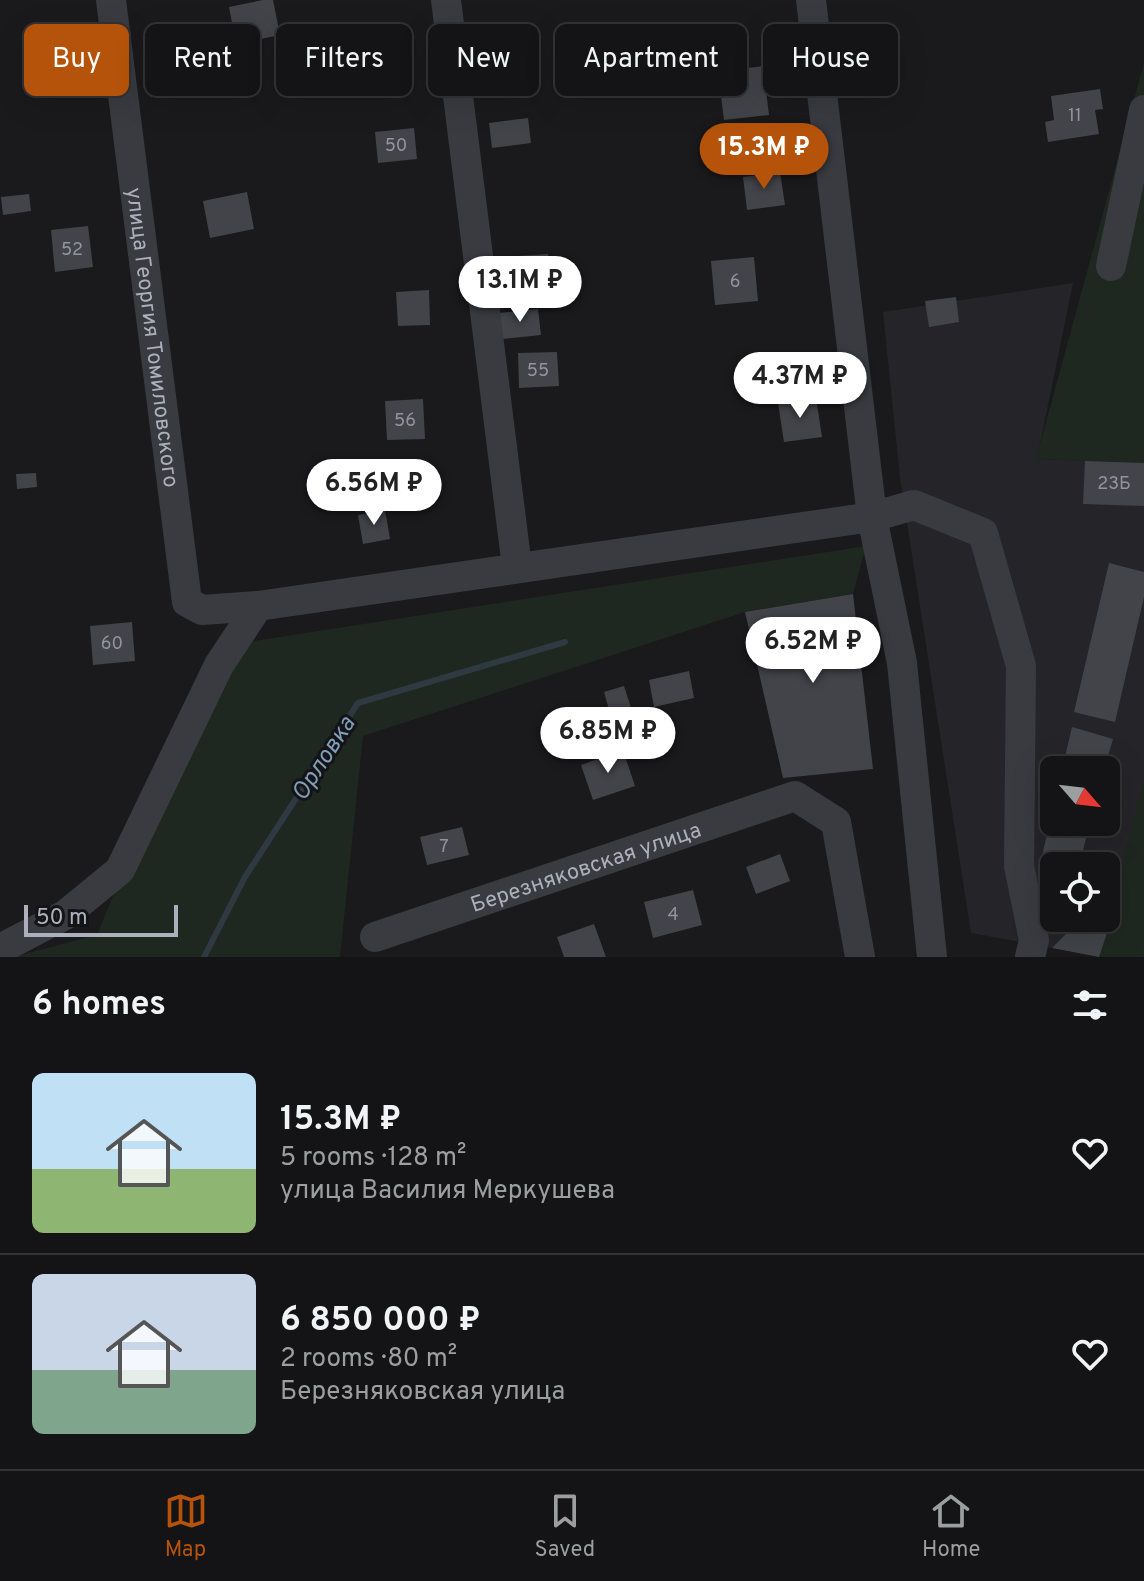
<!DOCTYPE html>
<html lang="en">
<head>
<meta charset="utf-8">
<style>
  :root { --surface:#141315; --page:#212022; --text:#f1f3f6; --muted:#9d9ea0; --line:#333234; --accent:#b45309 }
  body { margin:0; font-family:Overpass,sans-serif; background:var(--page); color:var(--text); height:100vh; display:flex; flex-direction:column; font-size:30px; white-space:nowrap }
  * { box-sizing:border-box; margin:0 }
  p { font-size:26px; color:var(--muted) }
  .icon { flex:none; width:44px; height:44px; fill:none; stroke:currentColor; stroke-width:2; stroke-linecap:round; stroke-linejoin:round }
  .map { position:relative; height:957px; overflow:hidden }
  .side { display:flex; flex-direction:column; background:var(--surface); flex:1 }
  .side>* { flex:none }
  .hud { position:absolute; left:24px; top:24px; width:1096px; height:72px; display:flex; gap:16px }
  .needle { width:52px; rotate:118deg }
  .fabs { position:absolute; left:1040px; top:756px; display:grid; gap:16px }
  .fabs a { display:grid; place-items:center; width:80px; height:80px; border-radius:12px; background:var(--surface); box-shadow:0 8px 32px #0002,0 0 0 2px var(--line); font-size:40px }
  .scale { position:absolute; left:24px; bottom:20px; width:154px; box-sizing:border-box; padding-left:8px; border:4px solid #abb0bc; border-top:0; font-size:22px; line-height:28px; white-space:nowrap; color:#abb0bc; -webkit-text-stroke:6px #141417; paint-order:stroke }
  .price { position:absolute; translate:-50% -68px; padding:0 18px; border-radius:28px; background:#fff; color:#222; font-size:26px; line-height:52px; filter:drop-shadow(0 2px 4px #0008) }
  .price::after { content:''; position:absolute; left:50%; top:48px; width:24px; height:18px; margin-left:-12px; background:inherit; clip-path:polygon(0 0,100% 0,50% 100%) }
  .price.current { background:var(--accent); color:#fff }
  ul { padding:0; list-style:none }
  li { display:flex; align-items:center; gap:24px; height:200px; padding:0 32px }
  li+li { border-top:2px solid var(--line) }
  li span { display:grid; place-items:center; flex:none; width:224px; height:160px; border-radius:12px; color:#555 }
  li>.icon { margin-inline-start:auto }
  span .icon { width:96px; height:96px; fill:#fffc; stroke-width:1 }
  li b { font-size:34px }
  h2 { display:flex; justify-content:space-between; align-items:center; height:96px; padding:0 32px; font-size:34px }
  .tag { padding:0 28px; border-radius:12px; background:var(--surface); box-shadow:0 8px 32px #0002,0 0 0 2px var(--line); font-size:28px; line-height:72px }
  .tag.current { background:var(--accent); color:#fff }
  .menu { display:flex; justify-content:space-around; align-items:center; height:112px; border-top:2px solid var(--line); background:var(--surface); font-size:22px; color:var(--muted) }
  .menu a { display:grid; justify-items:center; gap:4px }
  .menu .current { color:var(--accent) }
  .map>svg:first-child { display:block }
  .built { fill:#252529; fill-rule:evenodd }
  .green { fill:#1f2820 }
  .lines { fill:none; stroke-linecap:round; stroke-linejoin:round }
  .stream { stroke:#2e3942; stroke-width:6 }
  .building { fill:#434449 }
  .minor { stroke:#3a3b41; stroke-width:30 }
  .labels { text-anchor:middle; stroke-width:6; stroke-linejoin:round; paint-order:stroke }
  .number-label { font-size:18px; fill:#91959f }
  .street-label { font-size:22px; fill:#abb0bc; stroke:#141417 }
  .water-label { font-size:24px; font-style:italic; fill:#809eb9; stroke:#141417 }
</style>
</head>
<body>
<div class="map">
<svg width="1144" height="957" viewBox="0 0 1144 957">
  <rect width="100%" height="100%" fill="#1a191c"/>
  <!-- built -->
  <path class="built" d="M1073 283 1037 459 1144 463V795L1102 957 971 933 900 478 883 312ZM1054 770H1106V822H1054ZM1054 866H1106V918H1054Z"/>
  <!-- green -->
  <path class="green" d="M1144 63V463L1036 459Z
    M866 546 853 594 745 612 363 736 340 957H13L97 935 215 647Z
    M1144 781V957H1097Z"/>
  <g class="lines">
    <!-- stream -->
    <path class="stream" d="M204 957 245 877 358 703 565 642"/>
  </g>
  <!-- building -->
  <path class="building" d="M263 0H273L280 35 236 44 229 7Z
    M890 58 895 92 865 96 861 62Z
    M763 66 769 115 724 120 718 72Z
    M1100 89 1103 109 1095 110 1099 134 1048 142 1045 122 1054 120 1051 96Z
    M528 118 531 143 492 148 489 123Z
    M414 128 417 159 378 163 375 132Z
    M780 172 785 205 747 210 743 177Z
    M247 192 254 229 210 238 203 201Z
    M29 194 31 211 3 215 1 197Z
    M88 226 93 267 55 272 51 230Z
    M548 254 551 287 520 290 517 256Z
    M754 257 758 301 715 305 711 261Z
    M429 290 430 325 398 326 396 292Z
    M956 297 959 322 929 327 925 301Z
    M538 309 541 335 502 339 499 313Z
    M557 352 559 386 519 388 518 353Z
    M816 398 822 437 784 442 778 403Z
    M423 399 425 439 387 440 385 401Z
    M1085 461 1144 463V506L1083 504Z
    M36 473 37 487 17 489 16 474Z
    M385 510 390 539 363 544 358 515Z
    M1109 563 1144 572V597L1115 722 1074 712Z
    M853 594 873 769 783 778 745 612Z
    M132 622 135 661 93 665 90 626Z
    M689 671 694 698 654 707 649 680Z
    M624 686 633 714 612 720 604 692Z
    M1072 727 1113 739 1104 770H1062Z
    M623 750 635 786 593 800 581 765Z
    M1053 808 1054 822H1090L1079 866H1054V873L1039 869Z
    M462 827 469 855 427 865 420 837Z
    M780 854 790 881 756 894 746 867Z
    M693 890 702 925 653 938 644 902Z
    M1082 918 1110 924 1099 957 1052 948Z
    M594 924 606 957H564L557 937Z"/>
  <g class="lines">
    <!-- minor -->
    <g class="minor">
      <path id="s1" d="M111 0 187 602 202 610 258 606"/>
      <path d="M446 0 517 567"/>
      <path d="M811 0 872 517 902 663 932 957"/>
      <path d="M1111 266 1144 110"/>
      <path id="s2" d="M375 937 795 796 836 822 860 957"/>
      <path d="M0 949 65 915 120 870 219 665 258 606 872 517 914 505 983 533 1021 666 1019 866 1034 940 1030 957"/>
    </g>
  </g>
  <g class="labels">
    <!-- number labels -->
    <g class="number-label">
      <text x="1075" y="121">11</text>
      <text x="396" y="151">50</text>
      <text x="72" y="255">52</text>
      <text x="735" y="287">6</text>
      <text x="538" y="376">55</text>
      <text x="405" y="426">56</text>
      <text x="1114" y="489">23Б</text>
      <text x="112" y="649">60</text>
      <text x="444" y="852">7</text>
      <text x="673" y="920">4</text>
    </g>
    <!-- street labels -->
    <g class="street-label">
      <text dy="8" stroke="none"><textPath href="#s1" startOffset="340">улица Георгия Томиловского</textPath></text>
      <text dy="8" stroke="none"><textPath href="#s2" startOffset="222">Березняковская улица</textPath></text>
    </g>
    <!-- water labels -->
    <g class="water-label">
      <text transform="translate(323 758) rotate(-57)" y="8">Орловка</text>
    </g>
  </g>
</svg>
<div class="fabs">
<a><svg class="needle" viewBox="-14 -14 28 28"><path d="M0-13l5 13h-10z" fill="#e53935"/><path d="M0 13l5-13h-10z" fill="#9d9ea0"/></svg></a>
<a><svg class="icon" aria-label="locate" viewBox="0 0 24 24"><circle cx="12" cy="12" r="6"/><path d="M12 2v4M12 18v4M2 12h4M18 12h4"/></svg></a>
</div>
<div class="scale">50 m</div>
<b class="price current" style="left:764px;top:191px">15.3M ₽</b>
<b class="price" style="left:520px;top:324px">13.1M ₽</b>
<b class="price" style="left:800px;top:420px">4.37M ₽</b>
<b class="price" style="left:374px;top:527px">6.56M ₽</b>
<b class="price" style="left:813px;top:685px">6.52M ₽</b>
<b class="price" style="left:608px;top:775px">6.85M ₽</b>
<div class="hud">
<a class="tag current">Buy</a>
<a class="tag">Rent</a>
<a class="tag">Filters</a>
<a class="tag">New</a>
<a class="tag">Apartment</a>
<a class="tag">House</a>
</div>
</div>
<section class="side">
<h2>6 homes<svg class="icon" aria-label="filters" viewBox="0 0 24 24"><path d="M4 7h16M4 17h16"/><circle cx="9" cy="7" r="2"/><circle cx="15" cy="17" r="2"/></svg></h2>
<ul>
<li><span style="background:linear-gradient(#bfe0f5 60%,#8fb573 0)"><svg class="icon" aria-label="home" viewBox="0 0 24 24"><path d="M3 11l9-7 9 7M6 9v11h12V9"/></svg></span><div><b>15.3M ₽</b><p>5 rooms · 128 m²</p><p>улица Василия Меркушева</p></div><svg class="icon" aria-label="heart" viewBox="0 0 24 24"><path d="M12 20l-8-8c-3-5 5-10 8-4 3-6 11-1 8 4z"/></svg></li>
<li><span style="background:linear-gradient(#c9d6e8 60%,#7fa58c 0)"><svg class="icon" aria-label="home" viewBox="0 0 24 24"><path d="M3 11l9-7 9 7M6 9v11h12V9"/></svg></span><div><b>6 850 000 ₽</b><p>2 rooms · 80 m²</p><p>Березняковская улица</p></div><svg class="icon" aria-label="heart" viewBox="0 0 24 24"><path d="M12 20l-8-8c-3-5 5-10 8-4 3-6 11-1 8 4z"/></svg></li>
</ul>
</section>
<nav class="menu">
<a class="current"><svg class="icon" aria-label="map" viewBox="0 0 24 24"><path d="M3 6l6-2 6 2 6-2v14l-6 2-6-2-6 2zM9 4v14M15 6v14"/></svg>Map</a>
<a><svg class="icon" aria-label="saved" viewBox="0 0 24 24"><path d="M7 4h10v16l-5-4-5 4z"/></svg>Saved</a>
<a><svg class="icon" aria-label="home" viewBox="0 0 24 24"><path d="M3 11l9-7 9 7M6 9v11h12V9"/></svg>Home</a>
</nav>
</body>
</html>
